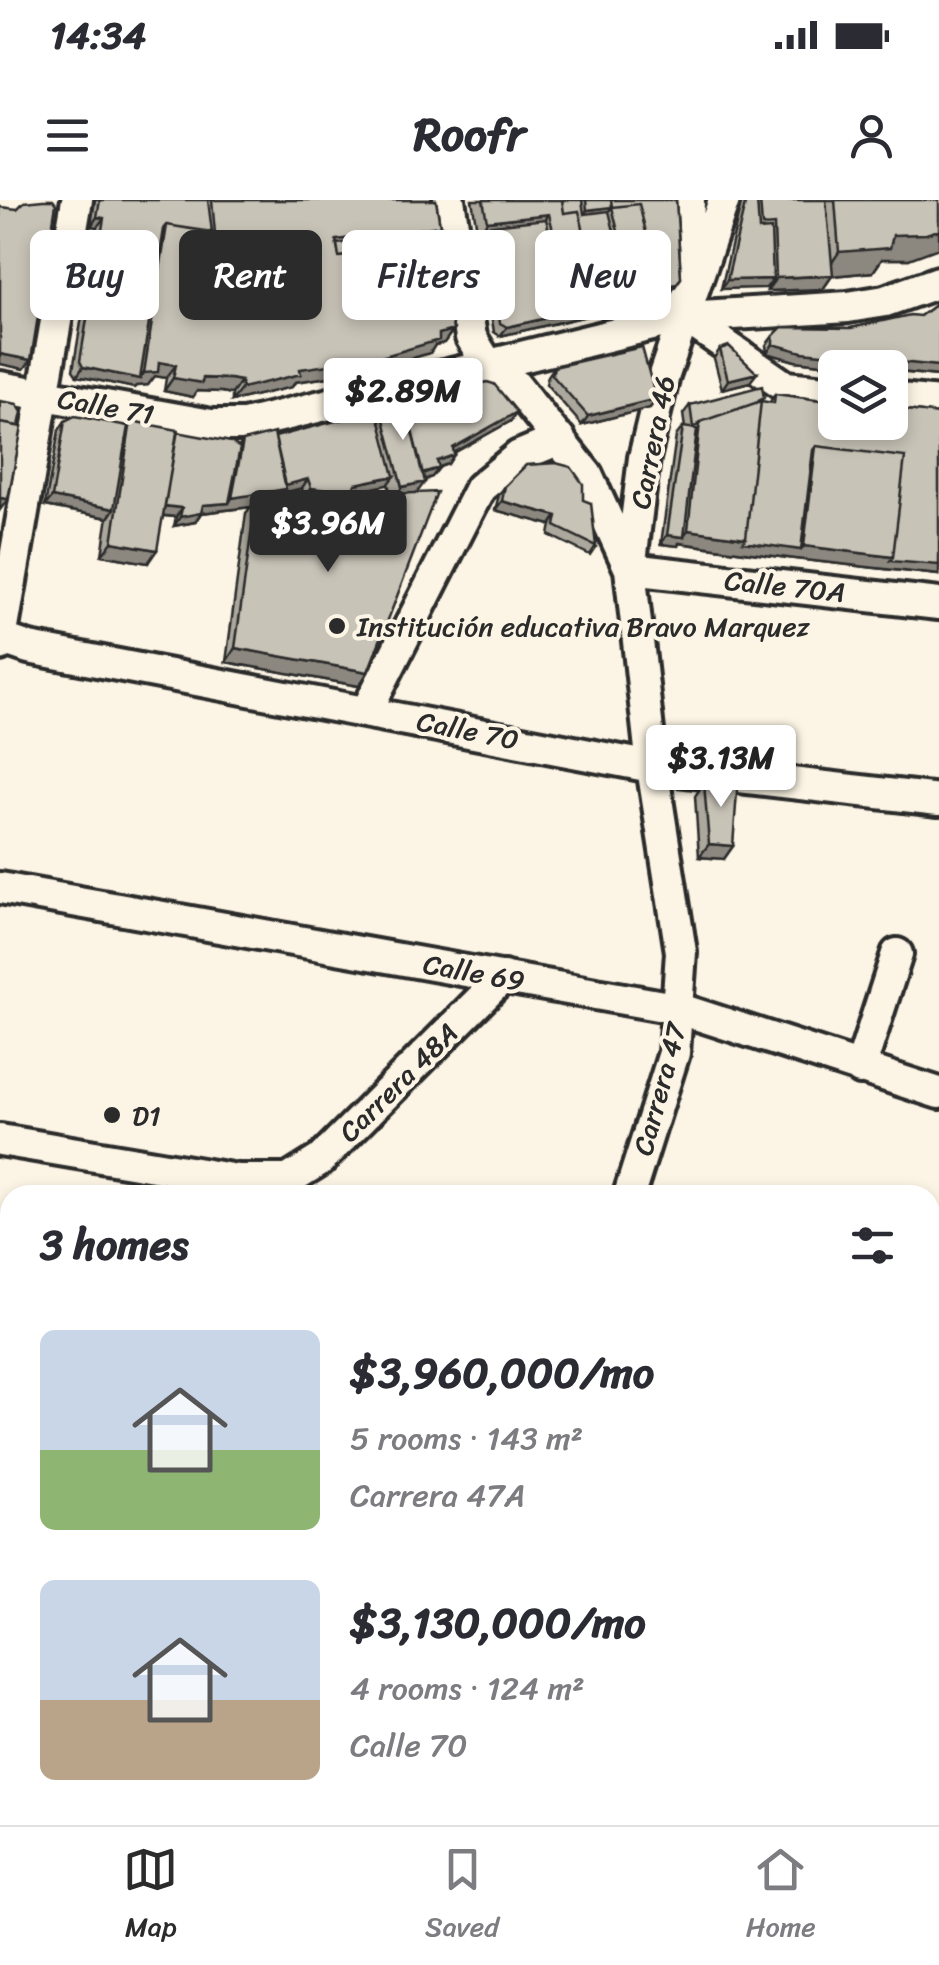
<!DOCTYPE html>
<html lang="en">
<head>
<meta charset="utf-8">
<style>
  :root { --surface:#fff; --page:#f2f2f3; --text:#2b2b33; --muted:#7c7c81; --line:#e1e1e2; --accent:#2b2b2b }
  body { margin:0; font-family:Sriracha,sans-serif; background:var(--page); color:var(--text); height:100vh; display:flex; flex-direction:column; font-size:38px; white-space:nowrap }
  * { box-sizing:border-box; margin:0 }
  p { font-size:32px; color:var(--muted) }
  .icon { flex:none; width:55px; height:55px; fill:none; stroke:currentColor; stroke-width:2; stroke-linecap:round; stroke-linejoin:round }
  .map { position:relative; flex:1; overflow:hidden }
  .panel { position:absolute; left:0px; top:985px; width:940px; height:640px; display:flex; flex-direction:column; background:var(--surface); border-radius:30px 30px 0 0; box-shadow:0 5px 15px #0003 }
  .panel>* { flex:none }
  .banner { position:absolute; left:30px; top:30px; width:880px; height:90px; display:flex; gap:20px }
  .buttons { position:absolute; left:818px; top:150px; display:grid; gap:20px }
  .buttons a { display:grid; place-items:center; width:90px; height:90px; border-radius:15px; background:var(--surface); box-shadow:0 5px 15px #0003; font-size:50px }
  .price { position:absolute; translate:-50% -85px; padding:0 22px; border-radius:10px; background:#fff; color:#222; font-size:32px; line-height:65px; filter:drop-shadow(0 2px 5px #0008) }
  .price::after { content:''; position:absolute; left:50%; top:60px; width:30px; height:22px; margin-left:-15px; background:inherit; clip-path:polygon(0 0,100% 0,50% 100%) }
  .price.on { background:var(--accent); color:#fff }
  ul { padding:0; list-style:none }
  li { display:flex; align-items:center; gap:30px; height:250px; padding:0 40px }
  li span { display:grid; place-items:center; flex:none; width:280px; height:200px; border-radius:15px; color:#555 }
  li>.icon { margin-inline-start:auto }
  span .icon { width:120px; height:120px; fill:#fffc; stroke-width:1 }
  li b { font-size:42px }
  h2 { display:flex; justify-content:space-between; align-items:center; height:120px; padding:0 40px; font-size:42px }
  .pill { padding:0 35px; border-radius:15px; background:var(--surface); box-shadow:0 5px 15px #0003; font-size:35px; line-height:90px }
  .pill.on { background:var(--accent); color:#fff }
  .status { display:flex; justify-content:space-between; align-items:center; height:70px; padding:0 50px; background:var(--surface); direction:ltr }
  .status svg { height:28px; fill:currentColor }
  header { display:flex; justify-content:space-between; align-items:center; height:130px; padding:0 40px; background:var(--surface); font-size:45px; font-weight:700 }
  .dock { display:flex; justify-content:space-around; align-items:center; height:140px; border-top:2px solid var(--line); background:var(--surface); font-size:28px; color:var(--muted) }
  .dock a { display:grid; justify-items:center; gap:5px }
  .dock .on { color:var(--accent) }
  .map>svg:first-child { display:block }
  .green { fill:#ded8ca; stroke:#84827a; stroke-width:2.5 }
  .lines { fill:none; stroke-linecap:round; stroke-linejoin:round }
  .stream { stroke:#7d7b74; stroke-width:6 }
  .minor-casing { stroke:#2b2b2b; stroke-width:38 }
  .major-casing { stroke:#2b2b2b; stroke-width:45 }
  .minor { stroke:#fcf5e5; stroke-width:30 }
  .major { stroke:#fcf5e5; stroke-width:38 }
  .wall { fill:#aca89d; stroke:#2b2b2b; stroke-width:2.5; fill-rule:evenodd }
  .shaded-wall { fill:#8c8880; stroke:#2b2b2b; stroke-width:2.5 }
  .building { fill:#c8c3b7; stroke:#2b2b2b; stroke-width:2.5 }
  .poi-dot { fill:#2b2b2b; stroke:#fcf5e5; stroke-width:4 }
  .labels { text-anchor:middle; stroke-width:8; stroke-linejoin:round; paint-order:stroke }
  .street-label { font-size:28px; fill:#2b2b2b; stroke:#fcf5e5 }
  .poi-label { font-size:28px; fill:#2b2b2b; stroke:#fcf5e5; text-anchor:start }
</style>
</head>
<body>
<div class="status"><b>14:34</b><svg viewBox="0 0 49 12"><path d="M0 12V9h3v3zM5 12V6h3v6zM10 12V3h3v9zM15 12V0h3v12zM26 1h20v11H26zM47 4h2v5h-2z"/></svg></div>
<header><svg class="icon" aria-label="menu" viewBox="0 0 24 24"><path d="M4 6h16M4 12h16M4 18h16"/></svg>Roofr<svg class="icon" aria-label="person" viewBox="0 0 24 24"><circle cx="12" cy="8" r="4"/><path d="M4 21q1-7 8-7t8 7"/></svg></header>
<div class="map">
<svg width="939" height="1625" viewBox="0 0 939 1625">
  <rect width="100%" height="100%" fill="#fcf5e5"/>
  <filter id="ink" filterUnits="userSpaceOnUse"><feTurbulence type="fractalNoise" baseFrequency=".01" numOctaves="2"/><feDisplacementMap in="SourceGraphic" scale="20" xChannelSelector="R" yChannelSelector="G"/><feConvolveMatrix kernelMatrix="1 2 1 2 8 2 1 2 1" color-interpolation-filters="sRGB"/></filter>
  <g filter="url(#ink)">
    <!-- green -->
    <path class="green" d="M10 1083V1153L0 1176V1095Z
      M517 1615H805L801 1625H519Z"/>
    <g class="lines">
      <!-- stream -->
      <path class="stream" d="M614 1615 622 1625"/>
      <!-- minor casing -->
      <g class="minor-casing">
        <path id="minor" d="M449 0 471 137 488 165 514 184 587 275 630 369 652 567 681 752 674 853 629 995
          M689 0 685 117 786 187 835 192
          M724 0 664 175 644 258 630 369 939 404
          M0 187 211 225H244L685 117 848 107 885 101 939 82
          M890 198 939 203
          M0 438 29 448 652 567 939 600
          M0 445 77 0
          M367 510 480 288 519 256 560 239
          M0 688 680 809 939 893
          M860 869 897 754
          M0 940 237 980H288L320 960 503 777
          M930 1110 939 1111
          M0 1316 10 1317
          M930 1383 939 1244
          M313 1615 349 1625
          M490 1615 492 1625
          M811 1625 815 1615
          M853 1625 857 1615"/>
      </g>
      <!-- major casing -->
      <g class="major-casing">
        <path id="major" d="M0 1290 10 1292
          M0 1342 10 1344
          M0 1604 10 1589
          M455 1615 458 1625
          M891 1625 895 1615"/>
      </g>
      <!-- minor -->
      <use href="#minor" class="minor"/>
      <!-- major -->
      <use href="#major" class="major"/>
    </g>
    <!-- wall -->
    <path class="wall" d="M95 0H436L440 26 435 32 453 130 444 143 435 145 430 153 369 171 295 182 292 187 232 201V194L222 192 197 191 193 197 164 191 166 178 155 176 148 185 136 186 134 188 77 176 73 170 97 27 91 26Z
      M472 0H676L681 78 670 94 591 115 500 136 494 132Z
      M742 0H939L909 59H882L873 72 832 76 823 89 767 91V87L721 89Z
      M939 102V176L890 171V168H858L795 161 767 153 766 145 773 136 851 128 920 116Z
      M720 149 750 182 722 189 714 158Z
      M554 167 656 199 650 208 582 225 546 184 548 176Z
      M775 194 939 214V375L795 359 679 343 678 346 661 344 676 236 683 227 685 228 683 214 690 205 770 202Z
      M405 203 511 221 454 253 448 264 439 267 432 277 424 280 417 293 359 486 226 462 246 313 251 307 201 313 195 322 174 326 176 317 163 316 148 363 102 355 108 316V318L45 306 59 230 65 221 127 226 131 221 239 247 243 241 275 237 376 210 380 205ZM388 284 391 294 349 296 351 293ZM302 288 304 297 280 299 284 293Z
      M505 286 583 300 596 346 590 355 549 335 551 325 495 310 499 295Z
      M704 583 733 646 724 659 699 657 695 596Z
      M830 1615H852L848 1625H827Z"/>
    <!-- shaded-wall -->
    <path class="shaded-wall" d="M612 7 603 20 578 23 587 10Z
      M549 14 540 28 484 26 487 21Z
      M97 17 104 18 97 27 91 26Z
      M440 26 431 39 335 52 336 40Z
      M939 30V48L909 59H882L873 72 832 76 823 89 767 91 776 78 823 76 839 52 893 35Z
      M773 79 766 88 721 89 727 80Z
      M676 84 670 94 591 115 500 136 507 127 569 113 572 109 630 96 633 92 659 85Z
      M453 130 444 143 435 145 430 153 369 171 295 182 292 187 232 201 242 188 300 169Z
      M773 144 939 166V176L890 171V168H858L795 161 767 153Z
      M0 154 31 160 24 169 0 164Z
      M159 162 176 165 166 178 155 176 148 185 136 186 134 188 77 176 83 167 140 179 144 173Z
      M757 173 750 182 722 189 728 180Z
      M173 178 231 179 241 181 232 194 222 192 197 191 193 197 164 191Z
      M656 199 650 208 582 225 588 216Z
      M517 212 511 221 446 257 453 248Z
      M454 255 448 264 431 270 437 261Z
      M439 268 432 277 412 284 419 275Z
      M394 276 387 285 351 293 345 302 304 297 311 288 355 284Z
      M308 279 302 288 284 293 277 303 256 300 251 307 201 313 195 322 174 326 180 317 203 305 229 303 232 298Z
      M425 282 415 295 393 300 402 287Z
      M52 297 114 309 108 318 45 306Z
      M0 298 8 299 0 310Z
      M502 301 557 316 551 325 495 310Z
      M162 306 182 308 176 317 156 315Z
      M688 330 746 338 801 350 804 346 893 357 939 365V375L795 359 679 343 678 346 661 344 667 335 683 337Z
      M112 342 157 350 148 363 102 355Z
      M235 448 368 472 359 486 226 462Z
      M709 644 733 646 724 659 699 657Z"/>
    <!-- building -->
    <path class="building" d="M43 0H53L56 4 31 160 0 154V7L17 9 24 2Z
      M100 0H208L212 32 167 25 164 29 140 179 83 167 80 161 104 18 97 17Z
      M212 0H436L440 26 336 40 339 57 372 52 376 67 442 55 453 130 439 134V140L378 158 300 169 301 174 242 188 241 181 231 179 203 178 202 183 173 178 176 165 159 162 158 172 144 173 167 25 215 33Z
      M483 0H562L564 13 579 11 600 102 572 109 549 14 487 21Z
      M562 0H582L584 14 609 11 630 96 597 106 600 102 579 11 564 13Z
      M586 0H611L612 7 587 10Z
      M611 0H676L681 78 676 84 656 90 659 85 639 4 612 7Z
      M746 0H757L759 30 771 29 773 79 727 80Z
      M760 0H826L833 75 776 78 774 25 762 26Z
      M835 0H939V30L926 34 893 35 890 48 839 52Z
      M639 4 659 85 633 92 612 7Z
      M546 19 569 113 507 127 500 123 484 26Z
      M435 30 439 56 376 67 372 52 339 57 337 44Z
      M939 102V166L802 152 773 144V136L782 127 851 128 910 115 920 116Z
      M729 146 757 173 728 180 720 149Z
      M642 147 656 199 588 216 552 175 554 167Z
      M487 182 494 184 517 212 453 248 454 255 437 261 439 268 422 273 405 203Z
      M762 186 764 198 758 201H761L700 222 697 226 693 227 690 205Z
      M775 194 835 202V222H890V208L939 214V365L890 361 893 357 905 257 816 246 813 250 801 350 743 342 746 338 761 201 774 203Z
      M404 199 425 282 402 287 380 205Z
      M0 201 17 204 22 212 19 226 0 223Z
      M761 201 746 338 688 330 700 222Z
      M377 210 394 276 355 284 352 293 311 288 308 279 286 285 275 237Z
      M75 216 128 226 114 309 52 297 65 221Z
      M131 221 178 230 157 350 112 342Z
      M0 223 22 227 8 299 0 298Z
      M683 227 697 229 684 337 667 335Z
      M177 232 231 242 240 248 229 303 203 305 201 313 180 317 182 308 165 306Z
      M274 233 286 289 232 298 243 241Z
      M816 246 905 257 893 357 804 346Z
      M556 263 571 267 583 284V300L591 303 596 346 555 326 557 316 502 301 505 286 526 265Z
      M437 292 368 472 235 448 256 300Z
      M718 577 738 578 733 646 709 644 704 583Z
      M835 1615H852L848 1625H831Z"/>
  </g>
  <!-- markers -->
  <g class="poi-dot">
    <circle cx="337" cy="426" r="10"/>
    <circle cx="112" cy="915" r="10"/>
  </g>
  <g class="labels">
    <!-- street labels -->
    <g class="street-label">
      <text transform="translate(106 206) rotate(10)" y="10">Calle 71</text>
      <text transform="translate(652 242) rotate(-79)" y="10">Carrera 46</text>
      <text transform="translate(785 386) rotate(6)" y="10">Calle 70A</text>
      <text transform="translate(468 530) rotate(11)" y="10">Calle 70</text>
      <text transform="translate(474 772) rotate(10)" y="10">Calle 69</text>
      <text transform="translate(398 882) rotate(-45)" y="10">Carrera 48A</text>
      <text transform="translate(659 889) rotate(-75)" y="10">Carrera 47</text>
    </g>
    <!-- poi labels -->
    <g class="poi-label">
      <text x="357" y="436">Institución educativa Bravo Marquez</text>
      <text x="132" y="925">D1</text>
    </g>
  </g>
</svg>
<div class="buttons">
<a><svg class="icon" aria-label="layers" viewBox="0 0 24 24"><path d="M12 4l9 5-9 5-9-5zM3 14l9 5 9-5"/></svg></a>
</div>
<b class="price" style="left:403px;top:243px">$2.89M</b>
<b class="price on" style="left:328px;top:375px">$3.96M</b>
<b class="price" style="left:721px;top:610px">$3.13M</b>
<div class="banner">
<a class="pill">Buy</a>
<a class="pill on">Rent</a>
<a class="pill">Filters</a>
<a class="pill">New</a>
</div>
<section class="panel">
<h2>3 homes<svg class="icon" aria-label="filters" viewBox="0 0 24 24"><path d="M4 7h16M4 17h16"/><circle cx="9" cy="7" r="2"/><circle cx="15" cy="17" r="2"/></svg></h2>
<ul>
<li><span style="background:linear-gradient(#c9d6e8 60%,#8fb573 0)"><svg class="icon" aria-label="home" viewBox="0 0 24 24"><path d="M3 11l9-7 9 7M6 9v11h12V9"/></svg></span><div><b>$3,960,000/mo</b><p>5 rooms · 143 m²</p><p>Carrera 47A</p></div></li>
<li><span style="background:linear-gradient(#c9d6e8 60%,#b9a48a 0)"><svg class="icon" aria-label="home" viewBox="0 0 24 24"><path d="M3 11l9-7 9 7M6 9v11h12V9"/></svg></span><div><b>$3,130,000/mo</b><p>4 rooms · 124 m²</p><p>Calle 70</p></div></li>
</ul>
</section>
</div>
<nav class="dock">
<a class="on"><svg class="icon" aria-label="map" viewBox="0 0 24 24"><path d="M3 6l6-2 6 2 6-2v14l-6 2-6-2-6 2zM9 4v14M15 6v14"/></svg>Map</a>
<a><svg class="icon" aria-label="saved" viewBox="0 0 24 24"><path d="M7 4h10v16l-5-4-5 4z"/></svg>Saved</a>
<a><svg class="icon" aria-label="home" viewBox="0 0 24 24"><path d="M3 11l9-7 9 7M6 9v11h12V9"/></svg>Home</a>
</nav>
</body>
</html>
